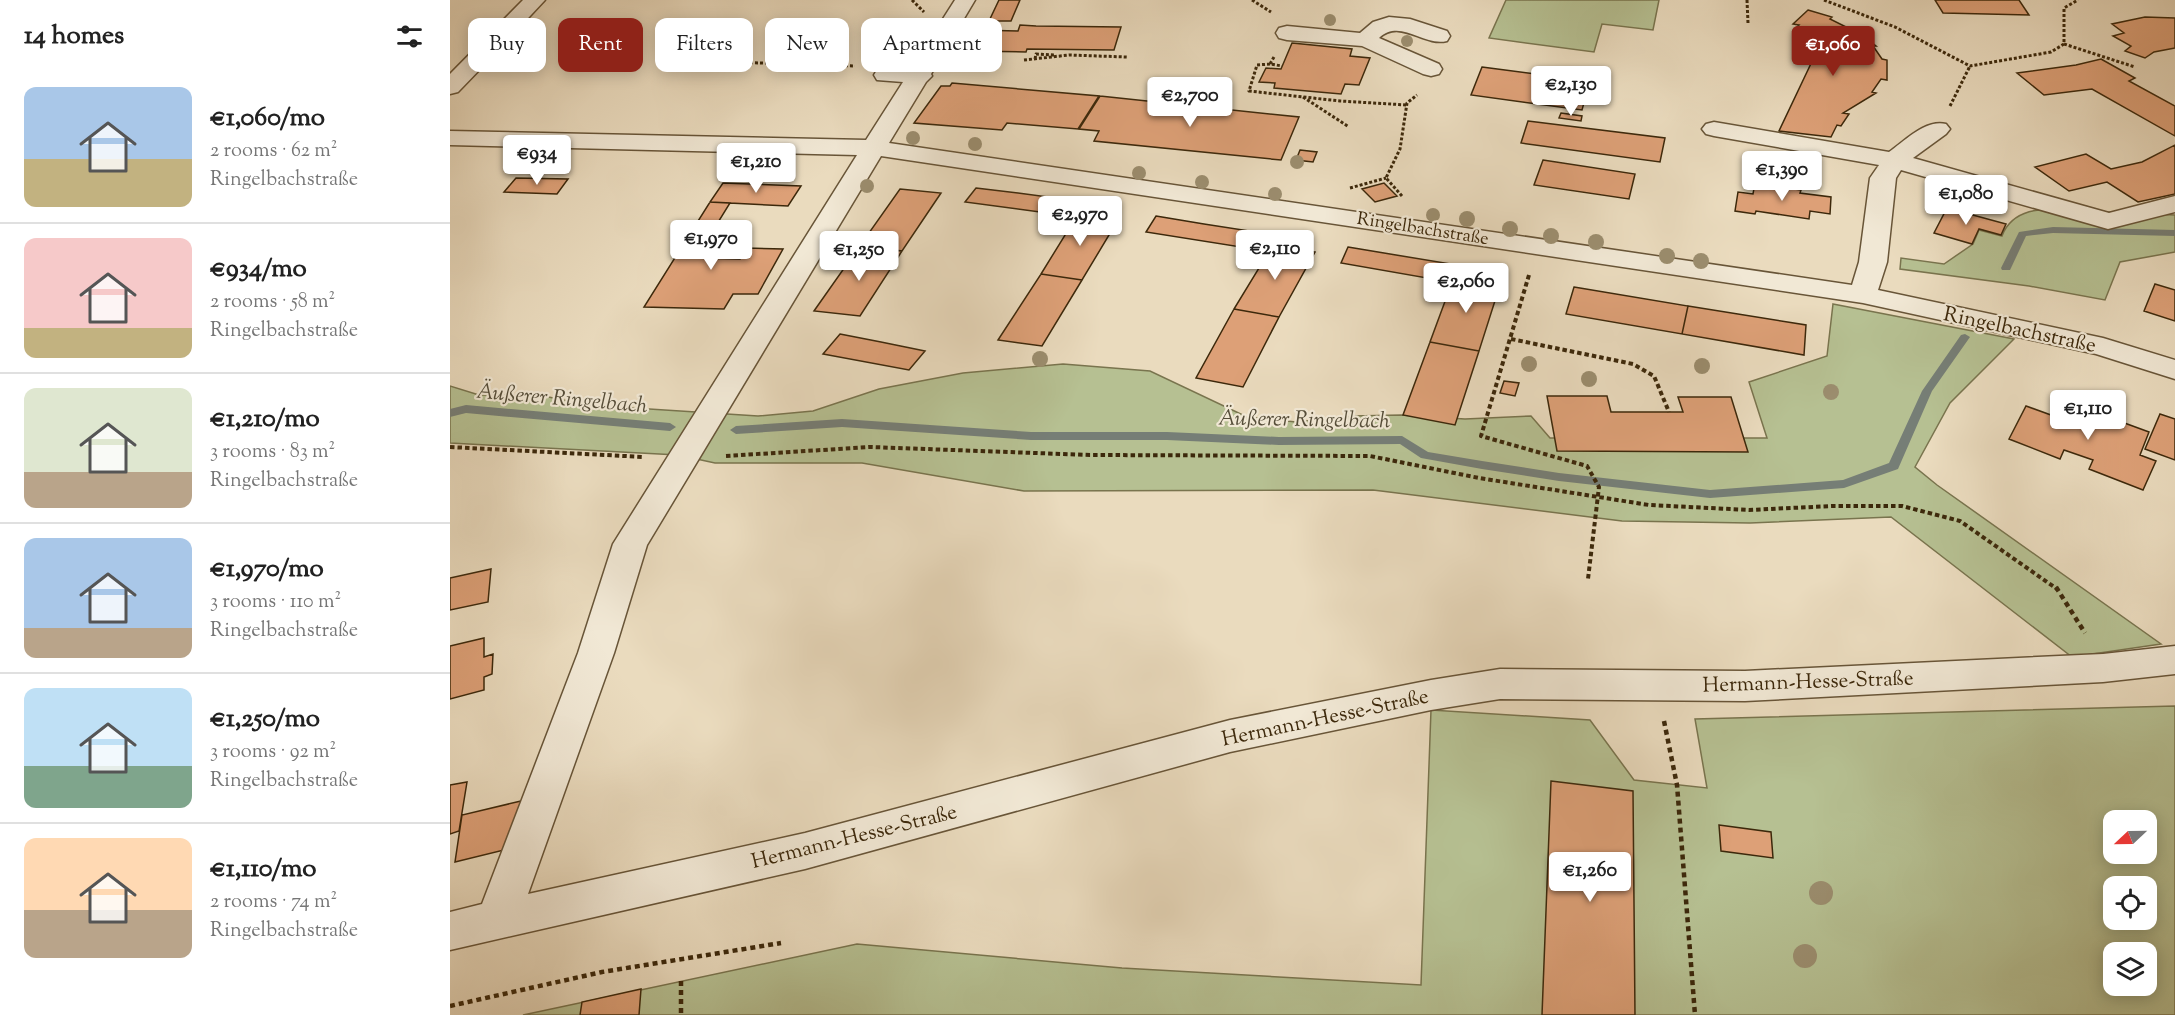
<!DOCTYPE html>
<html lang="en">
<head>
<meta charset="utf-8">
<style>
  :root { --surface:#fff; --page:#f6f6f6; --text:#222; --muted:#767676; --line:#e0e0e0; --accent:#8f2418 }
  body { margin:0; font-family:"Sorts Mill Goudy",serif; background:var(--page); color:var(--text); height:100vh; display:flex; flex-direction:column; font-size:22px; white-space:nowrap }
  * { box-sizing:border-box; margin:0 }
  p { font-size:20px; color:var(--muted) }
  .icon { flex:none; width:33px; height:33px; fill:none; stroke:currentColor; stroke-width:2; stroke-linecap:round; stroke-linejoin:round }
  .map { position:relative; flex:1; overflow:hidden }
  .sheet { display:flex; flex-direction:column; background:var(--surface); width:450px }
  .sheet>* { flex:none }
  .hud { position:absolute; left:18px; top:18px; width:570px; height:54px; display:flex; gap:12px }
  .needle { width:39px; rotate:248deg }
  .controls { position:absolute; left:1653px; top:810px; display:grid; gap:12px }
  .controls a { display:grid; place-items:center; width:54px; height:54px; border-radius:12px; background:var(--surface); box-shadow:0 3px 15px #0003; font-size:30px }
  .price { position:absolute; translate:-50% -51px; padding:0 14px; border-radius:6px; background:#fff; color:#222; font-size:20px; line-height:39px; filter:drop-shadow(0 2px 3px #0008) }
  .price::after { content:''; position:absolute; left:50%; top:36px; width:18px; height:14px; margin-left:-9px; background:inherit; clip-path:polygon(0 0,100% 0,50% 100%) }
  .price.selected { background:var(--accent); color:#fff }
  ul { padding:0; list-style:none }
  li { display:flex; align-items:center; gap:18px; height:150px; padding:0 24px }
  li+li { border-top:2px solid var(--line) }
  li span { display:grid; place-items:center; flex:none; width:168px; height:120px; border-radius:12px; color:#555 }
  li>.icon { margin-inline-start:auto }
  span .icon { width:72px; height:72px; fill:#fffc; stroke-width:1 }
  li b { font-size:26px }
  h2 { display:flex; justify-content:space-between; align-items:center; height:72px; padding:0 24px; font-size:26px }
  .tag { padding:0 21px; border-radius:12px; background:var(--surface); box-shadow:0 3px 15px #0003; font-size:21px; line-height:54px }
  .tag.selected { background:var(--accent); color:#fff }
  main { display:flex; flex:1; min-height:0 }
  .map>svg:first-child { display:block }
  .green { fill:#b6c092; stroke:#79744e; stroke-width:1.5; fill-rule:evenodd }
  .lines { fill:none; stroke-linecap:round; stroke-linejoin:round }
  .stream { fill:#767e76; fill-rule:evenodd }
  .building { fill:#dda077; stroke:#3c280b; stroke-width:1.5 }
  .minor-casing { stroke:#685538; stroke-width:3 }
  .path-far2 { stroke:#3c280b; stroke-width:3; stroke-dasharray:3 2; stroke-linecap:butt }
  .path-far1 { stroke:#3c280b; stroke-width:4; stroke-dasharray:4.5 3; stroke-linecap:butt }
  .path { stroke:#3c280b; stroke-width:4.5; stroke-dasharray:5 4; stroke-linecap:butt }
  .minor { fill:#f1e8d5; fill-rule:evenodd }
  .tree { fill:#9b8d6e }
  .labels { text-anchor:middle; stroke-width:4.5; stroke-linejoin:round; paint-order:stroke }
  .far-street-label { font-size:18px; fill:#3c280b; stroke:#f1e8d5 }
  .street-label { font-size:21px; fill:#3c280b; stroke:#f1e8d5 }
  .water-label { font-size:22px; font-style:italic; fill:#544c38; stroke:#f1e8d5 }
</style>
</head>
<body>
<main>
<section class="sheet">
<h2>14 homes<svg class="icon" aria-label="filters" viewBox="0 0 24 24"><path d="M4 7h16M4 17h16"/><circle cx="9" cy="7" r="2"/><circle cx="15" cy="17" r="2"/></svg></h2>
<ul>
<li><span style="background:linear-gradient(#a9c7e8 60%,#c2b280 0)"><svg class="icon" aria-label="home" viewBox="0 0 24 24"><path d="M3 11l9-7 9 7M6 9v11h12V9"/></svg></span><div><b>€1,060/mo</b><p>2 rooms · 62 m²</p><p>Ringelbachstraße</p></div></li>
<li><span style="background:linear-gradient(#f6c9c9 75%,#c2b280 0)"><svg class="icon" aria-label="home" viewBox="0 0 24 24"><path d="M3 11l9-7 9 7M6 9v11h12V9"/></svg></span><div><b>€934/mo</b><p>2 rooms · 58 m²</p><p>Ringelbachstraße</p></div></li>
<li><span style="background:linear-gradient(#dfe7d0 70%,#b9a48a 0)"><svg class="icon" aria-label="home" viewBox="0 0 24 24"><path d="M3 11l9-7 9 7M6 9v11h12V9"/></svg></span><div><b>€1,210/mo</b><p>3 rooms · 83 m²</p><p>Ringelbachstraße</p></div></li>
<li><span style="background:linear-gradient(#a9c7e8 75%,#b9a48a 0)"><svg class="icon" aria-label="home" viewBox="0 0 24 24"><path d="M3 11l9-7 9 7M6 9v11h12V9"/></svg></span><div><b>€1,970/mo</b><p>3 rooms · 110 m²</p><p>Ringelbachstraße</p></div></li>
<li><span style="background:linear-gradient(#bfe0f5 65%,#7fa58c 0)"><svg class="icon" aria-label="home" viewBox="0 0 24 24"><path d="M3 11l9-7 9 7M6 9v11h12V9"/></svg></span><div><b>€1,250/mo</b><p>3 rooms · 92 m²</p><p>Ringelbachstraße</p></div></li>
<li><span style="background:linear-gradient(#ffd9b3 60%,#b9a48a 0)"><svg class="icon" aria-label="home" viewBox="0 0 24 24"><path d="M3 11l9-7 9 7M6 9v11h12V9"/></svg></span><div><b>€1,110/mo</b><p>2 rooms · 74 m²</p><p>Ringelbachstraße</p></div></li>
</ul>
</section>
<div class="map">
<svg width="1725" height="1015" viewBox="0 0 1725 1015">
  <rect width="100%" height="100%" fill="#eadbbe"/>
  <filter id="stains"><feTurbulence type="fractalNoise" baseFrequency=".00333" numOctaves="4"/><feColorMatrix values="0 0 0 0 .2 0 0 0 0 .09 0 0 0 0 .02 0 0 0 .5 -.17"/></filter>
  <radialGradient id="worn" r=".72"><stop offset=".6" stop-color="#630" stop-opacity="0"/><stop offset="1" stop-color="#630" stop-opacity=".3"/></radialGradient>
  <!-- green -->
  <path class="green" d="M1056 0H1209L1203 30 1152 24 1144 52 1039 38Z
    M1631 208 1657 212 1725 215V252L1670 262 1655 300 1579 286 1450 269 1451 258 1494 264 1523 244 1529 230 1552 236C1564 204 1602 209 1631 208Z
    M1383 304 1564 339 1500 403 1465 467 1487 485 1711 644 1622 657 1441 517 1300 523 1172 521 923 490 574 491 412 463H265L228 455 0 443V386L29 395H89L137 405 308 416 363 411 429 389 513 373 613 364 700 371 797 417 846 422 902 416 951 415 1015 419 1081 416 1100 438H1317L1299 382 1377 356Z
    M1725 706V1015H73L407 944 672 968 971 985 981 710 1140 720 1184 780 1257 788 1245 719ZM1664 820H1696V854H1664ZM1664 886H1696V920H1664ZM1664 952H1696V986H1664Z"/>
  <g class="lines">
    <!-- stream -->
    <path class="stream" d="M1603 227 1725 230V236L1603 233 1576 236 1561 268 1560 270H1552L1551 268 1569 232Z
      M1515 334 1520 337 1482 391 1448 469 1394 488 1260 498 1109 481 1032 469 971 458 950 444 829 445 717 440H581L392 427 286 434 280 430 286 426 392 419 581 432H717L829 437 952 436 978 452 1032 461 1109 473 1260 490 1393 480 1439 463 1472 391 1511 335Z
      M16 405 220 423 226 427 220 431 16 413 0 417V409Z"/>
  </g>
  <!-- building -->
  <path class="building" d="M549 0H570L561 21H539Z
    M1485 0H1569L1579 15 1493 13Z
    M1358 10 1382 17 1380 19 1400 29 1404 28 1426 46H1423L1432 59 1437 60V80L1431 79 1422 92 1426 93 1393 113 1399 114 1391 126 1387 125 1381 137 1329 131 1366 53H1379L1370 43 1343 31 1349 25 1343 24Z
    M1695 17 1725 18V48L1704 52 1695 58 1675 51 1681 46 1663 36 1674 33 1662 24Z
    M570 25 586 26 671 27 664 50 577 49 576 52 517 51 526 30 568 31Z
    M508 42H521L517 51H505Z
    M842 43 902 49 900 56 920 58 909 85 895 84 891 94 824 88 825 83 809 82 816 68 831 69Z
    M1651 59 1685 78 1679 81 1725 106V136L1642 89 1594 95 1567 73 1626 65Z
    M1032 67 1140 81 1132 110 1021 95Z
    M502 83 649 96 628 129 557 123 552 130 464 123 491 86H500Z
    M650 96 849 117 831 160 644 141 649 131 629 129Z
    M1111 113 1132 116 1131 121 1109 118Z
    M1078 121 1215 138 1210 162 1071 143Z
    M1725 145V194L1688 202 1657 182 1619 191 1585 167 1636 154 1661 169 1692 162Z
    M850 150 867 152 863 162 846 160Z
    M1093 160 1185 174 1179 199 1084 185Z
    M66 178 118 179 107 194 54 192Z
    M273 183 351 186 338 206 260 202Z
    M934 183 947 196 925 202 912 189Z
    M1305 183 1351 190 1350 193 1381 197 1380 214 1360 211 1359 219 1306 211 1305 214 1285 211 1288 192 1303 194Z
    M526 188 568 193 621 200 612 215 515 202Z
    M450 189 491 193 452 251 409 247Z
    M260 202 280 203 246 258 290 259 296 248 333 249 308 294H283L274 309 194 307Z
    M1497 208 1556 224 1551 235 1529 229 1522 244 1484 233Z
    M628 214 668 220 632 280 591 274Z
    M706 216 754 224 806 232 797 248 696 232Z
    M823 245 865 252 829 317 784 309Z
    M409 247 452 251 410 316 364 311Z
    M898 247 946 255 1001 264 994 281 891 263Z
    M591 274 632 280 592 346 548 340Z
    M1004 277 1050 285 1029 351 980 342Z
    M1705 284 1725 290V321L1694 311Z
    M1124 287 1238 306 1232 334 1116 314Z
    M1238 306 1356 325 1354 355 1232 334Z
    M784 309 829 317 793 387 746 378Z
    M390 334 431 342 475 351 459 370 373 354Z
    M980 342 1029 351 1005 425 953 415Z
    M1054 381 1069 383 1065 396 1050 393Z
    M1097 396H1157L1161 412H1233L1228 397H1281L1298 452 1107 451Z
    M1609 399 1699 432 1690 455 1706 461 1693 490 1639 469 1643 460 1614 450 1610 459 1559 439 1576 406 1601 415Z
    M1710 414 1725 419V460L1695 449Z
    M41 569 38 602 0 610V578Z
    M34 638V657L43 654 42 674 34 677V690L0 699V646Z
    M1101 781 1183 791 1185 1015H1092Z
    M17 782 9 831 0 834V785Z
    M71 801 66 847 5 862 12 815Z
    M1269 825 1321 832 1323 858 1271 851Z
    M191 989 189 1015H130L132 1002Z"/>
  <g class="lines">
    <!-- minor casing -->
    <g class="minor-casing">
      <path id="minor" d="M73 0H95L50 48 77 50 80 55 77 60 37 62 8 92 0 94V74Z
        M505 0H525L481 74 482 76 476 82 439 143 1402 285 1409 262 1420 178 1429 165 1264 136 1256 134 1252 129 1256 124 1264 122 1439 152C1456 140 1476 119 1496 124L1500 129 1496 134 1463 158 1659 213 1725 196V212L1658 229 1451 170 1446 178 1437 262 1428 290 1653 338 1725 360V379L1646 354 1413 303 431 156 197 545 164 653 78 894 355 833 780 720 981 680 1050 669 1295 671 1653 654 1725 646V674L1653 682 1295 701 1050 699 981 710 780 752 355 869 0 950V912L32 904 128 653 163 544 407 155 0 145V131L416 140 453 82 427 80 424 75 427 70 461 69Z
        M939 17 960 19 997 31 1000 36 997 41C973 47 951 18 929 38L989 64 992 69 989 74 981 76 973 74 912 46 837 40 829 38 826 33 829 28 837 26 910 33 923 22Z"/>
    </g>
    <!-- path-far2 -->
    <path class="path-far2" d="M462 0 474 12
      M802 0 821 12
      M1297 0 1298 23
      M1374 0 1445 27 1520 66 1601 52 1614 44V8L1628 0
      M1614 44 1685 67
      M824 57 820 64 832 66
      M585 59 586 54 605 55
      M574 60 619 55 677 57
      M280 62 405 66
      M820 64 807 65 799 91 890 101 957 105
      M853 97 899 127
      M1500 106 1520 66
      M900 188 936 178
      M952 196 936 178 950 149 957 103 967 95"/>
    <!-- path-far1 -->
    <path class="path-far1" d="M1079 275 1031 436 1137 466 1149 487 1138 579
      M1061 339 1183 364 1204 376 1219 412
      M0 447 194 457
      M276 456 420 447 640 455 920 456 1029 478 1199 505 1299 510 1382 506H1452L1510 521 1607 589"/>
    <!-- path -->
    <path class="path" d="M1606 587 1635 633
      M1214 721 1227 785 1245 1015
      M231 981V1015
      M0 1006 152 972 331 943"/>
    <!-- minor -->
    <use href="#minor" class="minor"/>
  </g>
  <!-- trees -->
  <g class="tree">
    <circle cx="880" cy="20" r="6"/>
    <circle cx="957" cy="41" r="6"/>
    <circle cx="463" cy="138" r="7"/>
    <circle cx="525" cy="144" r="7"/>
    <circle cx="847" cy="162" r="7"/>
    <circle cx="689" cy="173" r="7"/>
    <circle cx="752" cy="182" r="7"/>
    <circle cx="417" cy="186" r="7"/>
    <circle cx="825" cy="194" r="7"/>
    <circle cx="983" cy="215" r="7"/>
    <circle cx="1017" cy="219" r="8"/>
    <circle cx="1060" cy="229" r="8"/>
    <circle cx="1101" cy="236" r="8"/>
    <circle cx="1146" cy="242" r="8"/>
    <circle cx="1217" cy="256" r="8"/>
    <circle cx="1251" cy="261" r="8"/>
    <circle cx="590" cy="359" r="8"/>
    <circle cx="1079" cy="364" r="8"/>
    <circle cx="1252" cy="366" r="8"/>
    <circle cx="1139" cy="379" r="8"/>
    <circle cx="1381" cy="392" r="8"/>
    <circle cx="1371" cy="893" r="12"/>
    <circle cx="1355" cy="956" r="12"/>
  </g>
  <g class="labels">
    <!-- far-street labels -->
    <g class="far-street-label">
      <text transform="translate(973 228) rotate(9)" y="6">Ringelbachstraße</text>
    </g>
    <!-- street labels -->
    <g class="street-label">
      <text transform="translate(1570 329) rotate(12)" y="7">Ringelbachstraße</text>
      <text transform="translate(1358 681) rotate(-2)" y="7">Hermann-Hesse-Straße</text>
      <text transform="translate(875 717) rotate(-12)" y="7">Hermann-Hesse-Straße</text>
      <text transform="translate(404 836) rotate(-14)" y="7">Hermann-Hesse-Straße</text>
    </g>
    <!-- water labels -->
    <g class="water-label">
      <text transform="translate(112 397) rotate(5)" y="8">Äußerer Ringelbach</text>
      <text transform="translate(854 418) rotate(1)" y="8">Äußerer Ringelbach</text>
    </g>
  </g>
  <rect width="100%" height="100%" filter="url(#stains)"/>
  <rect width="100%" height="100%" fill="url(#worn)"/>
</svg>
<div class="controls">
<a><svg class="needle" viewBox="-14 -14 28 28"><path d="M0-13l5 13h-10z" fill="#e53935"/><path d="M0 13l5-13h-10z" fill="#767676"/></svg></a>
<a><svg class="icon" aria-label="locate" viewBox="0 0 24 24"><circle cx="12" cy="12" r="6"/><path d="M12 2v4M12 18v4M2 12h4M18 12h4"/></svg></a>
<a><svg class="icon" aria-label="layers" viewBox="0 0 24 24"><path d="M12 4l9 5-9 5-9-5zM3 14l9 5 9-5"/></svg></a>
</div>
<b class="price selected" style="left:1383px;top:77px">€1,060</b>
<b class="price" style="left:1121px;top:117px">€2,130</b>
<b class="price" style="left:740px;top:128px">€2,700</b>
<b class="price" style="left:87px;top:186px">€934</b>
<b class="price" style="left:306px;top:194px">€1,210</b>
<b class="price" style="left:1332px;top:202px">€1,390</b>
<b class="price" style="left:1516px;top:226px">€1,080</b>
<b class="price" style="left:630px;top:247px">€2,970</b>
<b class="price" style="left:261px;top:271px">€1,970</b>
<b class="price" style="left:825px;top:281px">€2,110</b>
<b class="price" style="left:409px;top:282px">€1,250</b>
<b class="price" style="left:1016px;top:314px">€2,060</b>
<b class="price" style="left:1638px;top:441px">€1,110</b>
<b class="price" style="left:1140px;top:903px">€1,260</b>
<div class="hud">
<a class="tag">Buy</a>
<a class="tag selected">Rent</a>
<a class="tag">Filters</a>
<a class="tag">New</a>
<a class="tag">Apartment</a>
</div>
</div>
</main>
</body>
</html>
